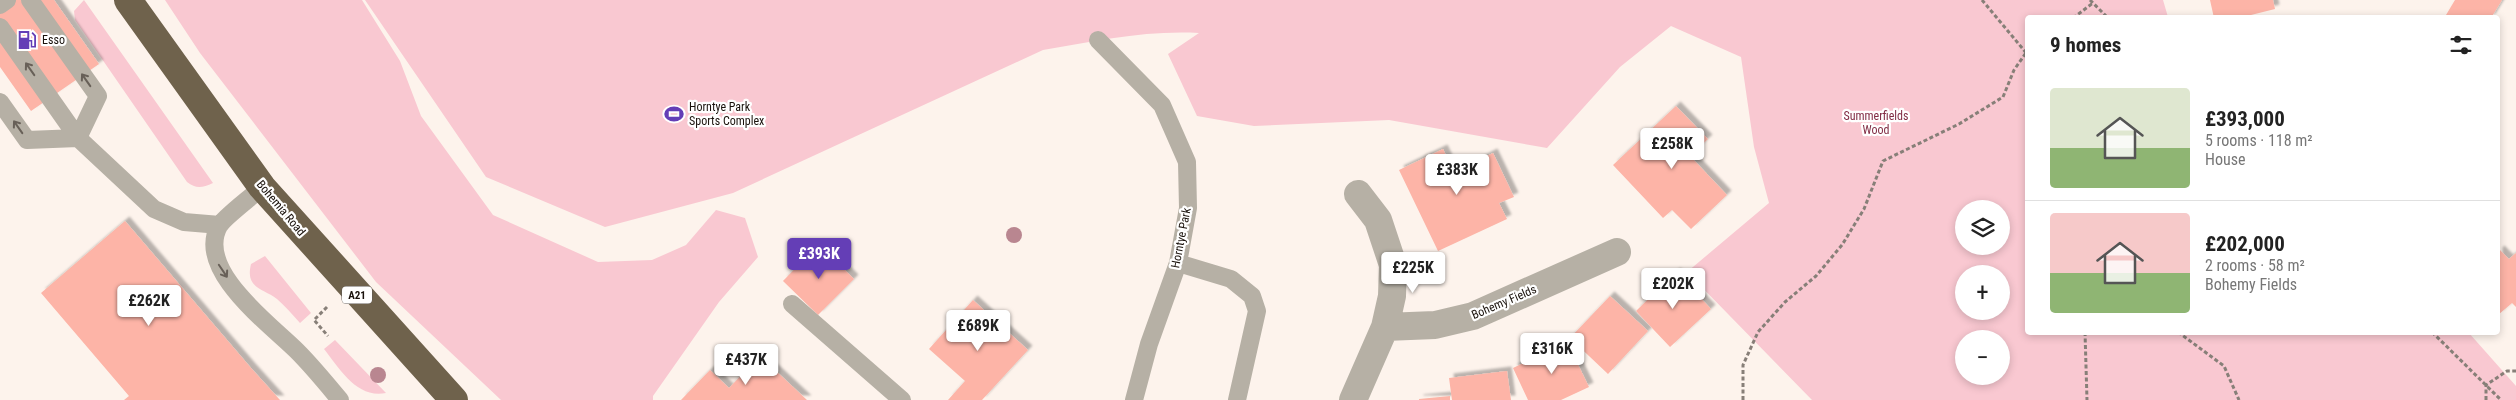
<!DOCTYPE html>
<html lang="en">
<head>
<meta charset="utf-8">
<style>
  :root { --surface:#fff; --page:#f6f6f6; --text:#222; --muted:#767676; --line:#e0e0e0; --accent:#643eb6 }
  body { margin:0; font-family:"Roboto Condensed",sans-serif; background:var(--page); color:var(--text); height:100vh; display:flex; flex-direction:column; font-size:19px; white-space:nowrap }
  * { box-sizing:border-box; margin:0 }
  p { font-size:16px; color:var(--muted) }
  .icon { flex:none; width:28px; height:28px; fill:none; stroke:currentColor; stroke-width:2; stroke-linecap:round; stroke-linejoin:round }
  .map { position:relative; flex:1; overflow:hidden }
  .sheet { position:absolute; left:2025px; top:15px; width:475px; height:320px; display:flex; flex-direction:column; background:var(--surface); border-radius:5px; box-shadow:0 2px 8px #0003 }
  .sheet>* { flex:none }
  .controls { position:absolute; left:1955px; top:200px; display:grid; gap:10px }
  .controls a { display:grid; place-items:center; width:55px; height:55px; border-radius:50%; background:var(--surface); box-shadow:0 2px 8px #0003; font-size:25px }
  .price { position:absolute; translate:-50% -42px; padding:0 11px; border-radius:5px; background:#fff; color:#222; font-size:16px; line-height:32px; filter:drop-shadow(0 1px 2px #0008) }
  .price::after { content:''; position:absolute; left:50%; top:30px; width:15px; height:11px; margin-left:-8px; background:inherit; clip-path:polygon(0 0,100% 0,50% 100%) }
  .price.active { background:var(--accent); color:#fff }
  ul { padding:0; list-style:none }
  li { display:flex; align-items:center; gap:15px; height:125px; padding:0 25px }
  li+li { border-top:1px solid var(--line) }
  li span { display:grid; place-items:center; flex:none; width:140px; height:100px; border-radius:5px; color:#555 }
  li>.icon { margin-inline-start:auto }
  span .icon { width:60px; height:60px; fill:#fffc; stroke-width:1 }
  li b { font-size:21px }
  h2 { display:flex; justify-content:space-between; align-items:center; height:60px; padding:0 25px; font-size:21px }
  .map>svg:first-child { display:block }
  .green { fill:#f9c8d1; fill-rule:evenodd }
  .building { fill:#fdb4a7; filter:url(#shadow) }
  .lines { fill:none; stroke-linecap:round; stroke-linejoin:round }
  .path { stroke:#877f78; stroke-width:3; stroke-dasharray:4 2.5; stroke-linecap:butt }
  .lane { stroke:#b6b0a5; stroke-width:18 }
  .street { stroke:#b6b0a5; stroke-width:28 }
  .highway { stroke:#6f624c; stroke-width:28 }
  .tree { fill:#b98690 }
  .oneway { stroke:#686058 }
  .labels { text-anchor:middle; stroke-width:4.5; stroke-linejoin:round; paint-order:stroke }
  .shield { fill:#fff; stroke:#5e5854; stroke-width:1 }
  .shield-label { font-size:11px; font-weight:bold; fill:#19110b }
  .poi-label { font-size:12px; fill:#19110b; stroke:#fff; text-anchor:start }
  .park-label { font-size:12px; fill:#812c44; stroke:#fff }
  .street-label { font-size:12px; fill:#19110b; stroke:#fff }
</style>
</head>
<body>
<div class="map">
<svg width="2516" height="400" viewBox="0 0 2516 400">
  <defs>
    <filter id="shadow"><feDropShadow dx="4.5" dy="-4.5" stdDeviation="1" flood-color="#0004"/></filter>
  </defs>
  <rect width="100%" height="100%" fill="#fdf3ec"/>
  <!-- green -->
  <path class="green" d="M84 0 213 183C202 188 196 189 187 182L75 20 74 11Z
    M165 0H362L400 61 421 116 493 215 598 262 652 260 686 245 716 210 745 218 758 257 719 302 653 396V400H501L376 282 200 53Z
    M365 0H2163L2168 17 2028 18V332L2469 333 2516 386V400H1812L1687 272 1769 203 1754 147 1741 57 1671 26 1620 67 1547 148 1389 120 1254 126 1197 116 1168 54 1199 33C1147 30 1095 41 1043 50L733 193 605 227 486 177ZM1964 209H2001V246H1964ZM1964 274H2001V311H1964ZM1964 339H2001V376H1964Z
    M265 256 311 313 300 323C292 314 285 306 277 299 263 288 245 289 251 264Z
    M335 340 386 393C357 399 340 369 324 349Z"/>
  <!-- building -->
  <path class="building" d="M0 0H54L99 64 31 111 0 67Z
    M2210 0H2273L2275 9 2239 18H2214Z
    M2455 0H2502L2491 18H2451L2446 15Z
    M1676 106 1708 139 1690 156 1727 195 1691 229 1672 210 1663 218 1613 165Z
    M1443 149 1454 172 1493 153 1514 197 1499 203 1507 219 1438 251 1399 170Z
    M125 221 251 368 280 400H124L129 396 41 293Z
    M819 244 854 279 818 315 783 281Z
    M2500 250 2509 259 2516 253V307L2512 303 2498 315V252Z
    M1676 272 1711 309 1670 347 1636 311Z
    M1610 296 1648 331 1608 374 1570 338Z
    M973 300 1028 350 982 400H948L965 381 929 349Z
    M1567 342 1589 387 1561 400H1528L1513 368Z
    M760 356 807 400H681L710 370 729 388Z
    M1507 371 1511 400H1452L1449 378Z
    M1450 396V400H1419V399Z"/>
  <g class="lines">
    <!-- path -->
    <path class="path" d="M1982 0 2028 55
      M2090 0 2108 18
      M2073 18 2093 3
      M327 307 314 320 328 336
      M2085 332 2087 400
      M2178 332 2224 366 2239 400
      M2432 332 2501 400
      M1743 400V365L1758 332 1785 302 1816 276 1842 245 1864 209 1883 161 1959 124 2003 97 2014 70 2028 50
      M2486 400V385L2507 371H2516"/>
    <!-- lane -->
    <path class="lane" d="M30 0 98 96 78 138
      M0 5 7 0
      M0 27 78 138 154 209 184 222 220 225
      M1098 40 1162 105 1187 162 1188 208 1178 263 1149 344 1134 400
      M0 102 27 140 78 138
      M262 187C253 196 224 217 219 226 195 270 270 324 297 351 312 366 326 383 340 400
      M1178 263 1231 279 1252 296 1257 311 1237 400
      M792 304 902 400"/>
    <!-- street -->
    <path class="street" d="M1385 327 1435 325 1473 316 1617 252
      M1353 400 1385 327 1392 296 1393 265 1378 220 1358 194"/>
    <!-- highway -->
    <path class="highway" d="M128 0 262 187 454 400"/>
  </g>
  <!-- trees -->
  <g class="tree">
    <circle cx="1014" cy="235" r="8"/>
    <circle cx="378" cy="375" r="8"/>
  </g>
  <!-- one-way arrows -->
  <defs><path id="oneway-shaft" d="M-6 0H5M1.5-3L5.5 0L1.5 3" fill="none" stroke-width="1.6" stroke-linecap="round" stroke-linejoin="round" transform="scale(1.25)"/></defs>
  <g class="oneway">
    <use href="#oneway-shaft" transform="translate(30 69) rotate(-125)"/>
    <use href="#oneway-shaft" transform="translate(86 80) rotate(-125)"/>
    <use href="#oneway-shaft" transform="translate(18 127) rotate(-125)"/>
    <use href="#oneway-shaft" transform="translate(223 271) rotate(56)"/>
  </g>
  <!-- icons -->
  <defs>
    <g id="fuel-bare" transform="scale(1.5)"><path d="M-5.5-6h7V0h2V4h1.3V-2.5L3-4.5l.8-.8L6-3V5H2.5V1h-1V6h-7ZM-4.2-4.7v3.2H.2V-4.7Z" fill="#643eb6" stroke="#fff" stroke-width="2.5" paint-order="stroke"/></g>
    <g id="stadium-bare" transform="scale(1.5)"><path d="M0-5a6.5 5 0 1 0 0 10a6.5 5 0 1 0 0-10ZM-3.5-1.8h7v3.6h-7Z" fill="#643eb6" stroke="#fff" stroke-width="2.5" paint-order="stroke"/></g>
  </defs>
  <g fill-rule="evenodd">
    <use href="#fuel-bare" x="27" y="40"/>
    <use href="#stadium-bare" x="674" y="114"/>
  </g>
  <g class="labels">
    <!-- shield labels -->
    <rect class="shield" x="342" y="286.5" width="30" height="17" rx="4"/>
    <g class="shield-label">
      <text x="357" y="299">A21</text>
    </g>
    <!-- poi labels -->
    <g class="poi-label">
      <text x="42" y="44">Esso</text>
      <text x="689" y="111">Horntye Park<tspan x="689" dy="14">Sports Complex</tspan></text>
    </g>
    <!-- park labels -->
    <g class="park-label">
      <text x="1876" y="120">Summerfields<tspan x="1876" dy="14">Wood</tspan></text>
    </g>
    <!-- street labels -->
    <g class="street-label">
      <text transform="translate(281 208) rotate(50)" y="4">Bohemia Road</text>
      <text transform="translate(1181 238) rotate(-79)" y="4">Horntye Park</text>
      <text transform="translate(1504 302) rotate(-23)" y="4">Bohemy Fields</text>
    </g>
  </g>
</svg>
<div class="controls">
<a><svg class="icon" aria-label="layers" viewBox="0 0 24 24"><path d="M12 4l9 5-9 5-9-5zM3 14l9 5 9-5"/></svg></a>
<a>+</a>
<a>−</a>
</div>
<b class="price" style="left:1672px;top:170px">£258K</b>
<b class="price" style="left:1457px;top:196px">£383K</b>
<b class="price active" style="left:819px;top:280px">£393K</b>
<b class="price" style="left:1413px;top:294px">£225K</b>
<b class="price" style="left:1673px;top:310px">£202K</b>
<b class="price" style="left:149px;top:327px">£262K</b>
<b class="price" style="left:978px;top:352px">£689K</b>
<b class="price" style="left:1552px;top:375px">£316K</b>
<b class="price" style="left:746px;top:386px">£437K</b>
<section class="sheet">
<h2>9 homes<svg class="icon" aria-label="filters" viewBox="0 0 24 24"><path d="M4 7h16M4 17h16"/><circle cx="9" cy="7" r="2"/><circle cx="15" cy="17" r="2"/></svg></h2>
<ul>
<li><span style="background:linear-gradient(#dfe7d0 60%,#8fb573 0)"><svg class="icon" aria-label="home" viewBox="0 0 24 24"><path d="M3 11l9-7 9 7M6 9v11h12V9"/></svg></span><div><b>£393,000</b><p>5 rooms · 118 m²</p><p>House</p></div></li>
<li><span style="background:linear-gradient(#f6c9c9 60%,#8fb573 0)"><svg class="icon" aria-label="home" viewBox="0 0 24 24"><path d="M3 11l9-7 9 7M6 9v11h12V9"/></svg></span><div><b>£202,000</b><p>2 rooms · 58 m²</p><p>Bohemy Fields</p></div></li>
</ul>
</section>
</div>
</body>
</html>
